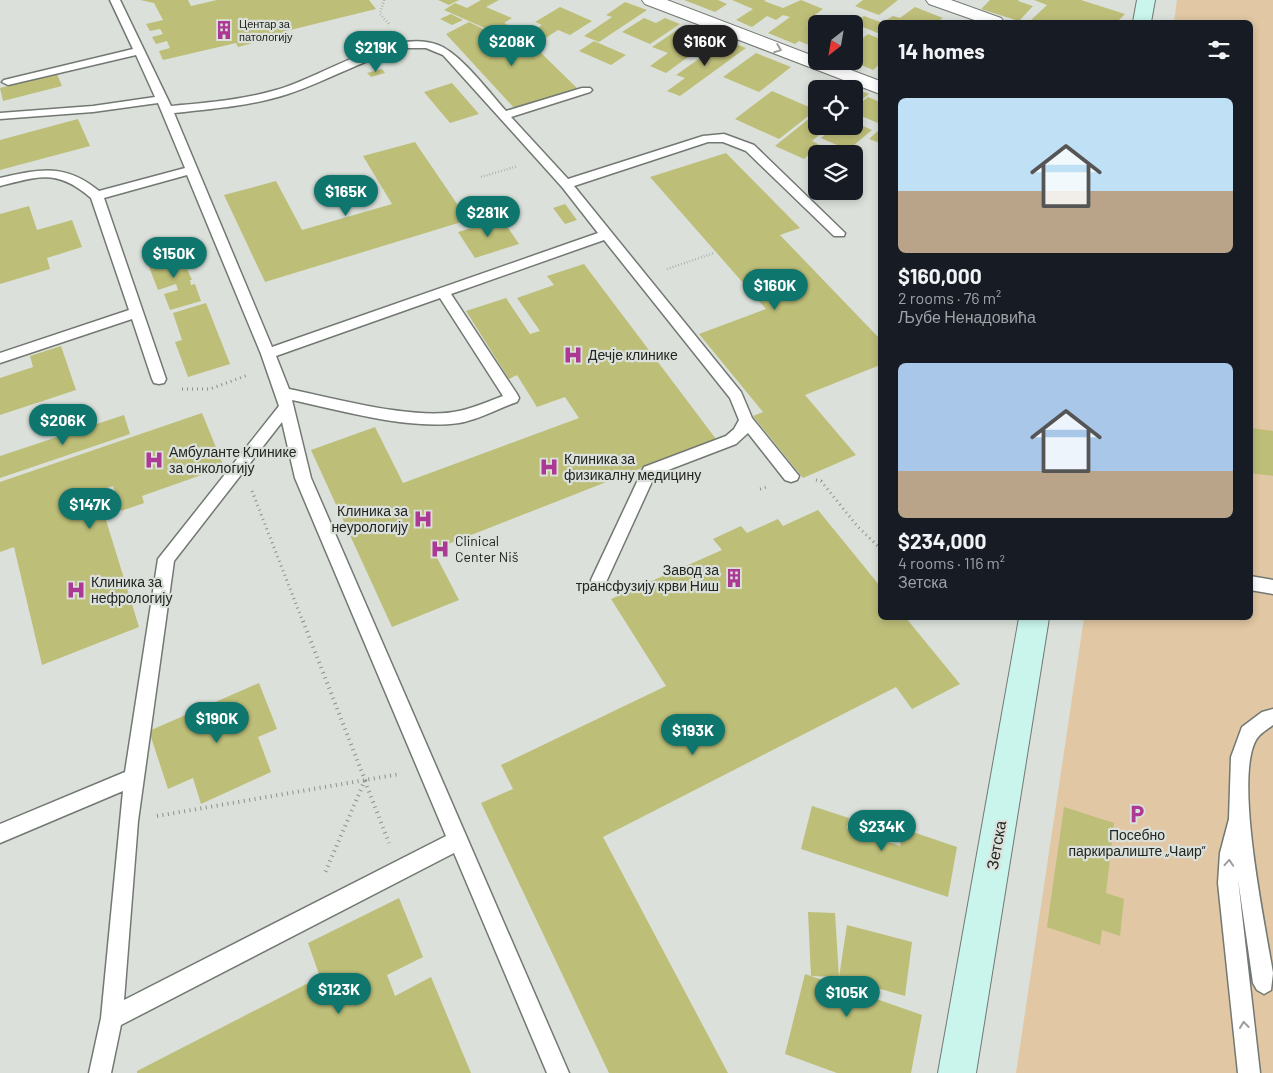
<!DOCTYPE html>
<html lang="en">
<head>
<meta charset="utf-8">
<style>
  :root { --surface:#171b24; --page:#242831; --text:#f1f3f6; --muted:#9ea1a6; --accent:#0f766e }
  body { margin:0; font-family:Barlow,sans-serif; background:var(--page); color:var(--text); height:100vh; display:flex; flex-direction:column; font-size:19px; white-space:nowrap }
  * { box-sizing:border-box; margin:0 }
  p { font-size:16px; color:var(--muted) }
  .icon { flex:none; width:28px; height:28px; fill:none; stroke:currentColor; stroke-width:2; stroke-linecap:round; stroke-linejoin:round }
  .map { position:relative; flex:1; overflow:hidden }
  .panel { position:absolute; left:878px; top:20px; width:375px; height:600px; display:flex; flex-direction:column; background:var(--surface); border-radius:8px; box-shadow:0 2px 8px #0003 }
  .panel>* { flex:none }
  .needle { width:32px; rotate:211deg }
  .fabs { position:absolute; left:808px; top:15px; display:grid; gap:10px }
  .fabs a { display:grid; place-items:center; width:55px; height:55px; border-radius:8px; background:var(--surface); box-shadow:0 2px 8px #0003; font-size:25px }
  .price { position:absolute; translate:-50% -42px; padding:0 11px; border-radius:18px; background:var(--accent); color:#fff; font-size:16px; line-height:32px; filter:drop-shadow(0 1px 2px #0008) }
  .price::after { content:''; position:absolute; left:50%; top:30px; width:15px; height:11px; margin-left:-8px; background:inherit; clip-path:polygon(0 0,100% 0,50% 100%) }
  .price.current { background:#222; color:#fff }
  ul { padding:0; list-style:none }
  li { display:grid; align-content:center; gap:10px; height:265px; padding:0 20px }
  li span { display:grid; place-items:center; height:155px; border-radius:8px; color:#555 }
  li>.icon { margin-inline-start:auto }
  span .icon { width:90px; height:90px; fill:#fffc; stroke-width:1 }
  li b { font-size:21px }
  h2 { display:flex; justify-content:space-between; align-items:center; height:60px; padding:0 20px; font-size:21px }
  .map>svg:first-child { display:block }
  .green { fill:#e1c7a3 }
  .building { fill:#bdbe78 }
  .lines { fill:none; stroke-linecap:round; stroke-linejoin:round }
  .lane-casing { stroke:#727872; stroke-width:3 }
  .street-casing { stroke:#727872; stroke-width:2 }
  .secondary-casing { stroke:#727872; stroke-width:2 }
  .path-far2 { stroke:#8c908b; stroke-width:2.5; stroke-dasharray:0.5 2.5; stroke-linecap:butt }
  .path-far1 { stroke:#8c908b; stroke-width:3; stroke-dasharray:1 4; stroke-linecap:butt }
  .path { stroke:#8c908b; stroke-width:4; stroke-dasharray:1 4.5; stroke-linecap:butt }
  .lane { fill:#fff; fill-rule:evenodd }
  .street { fill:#fff; fill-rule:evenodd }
  .secondary { fill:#c9f5ec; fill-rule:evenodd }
  .oneway { stroke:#9c9d9c }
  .labels { text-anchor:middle; stroke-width:4.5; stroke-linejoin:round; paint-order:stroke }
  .far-poi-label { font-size:11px; fill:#232522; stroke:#dbe1da; text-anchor:start }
  .poi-label { font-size:14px; fill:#232522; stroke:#dbe1da; text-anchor:start }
  .near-street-label { font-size:16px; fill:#232522; stroke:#dbe1da }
</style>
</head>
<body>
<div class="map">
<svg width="1273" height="1073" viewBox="0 0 1273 1073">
  <rect width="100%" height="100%" fill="#dbe1da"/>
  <!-- green -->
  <path class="green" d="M1177 0H1273V1073H1016L1084 618H1250V22H1174Z"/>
  <!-- building -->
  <path class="building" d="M140 0H188L191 6 217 0H369L376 9 282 32 284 35 238 47 236 43 163 60 159 51 170 48 167 41 156 44 152 37 163 34 160 29 150 31 146 24 163 20 154 3Z
    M438 0H459L449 5Z
    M481 0H499L486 7 512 18 504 23 529 34 542 25 535 22 560 7 592 21 570 35 558 30 530 48 444 10 455 3 467 8Z
    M684 0H718L727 4 715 12Z
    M732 0H766L764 1 783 8 801 0 823 9 812 17 815 18 807 24 816 28 809 34 816 37V48L799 41 795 44 768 33 790 17 783 15 776 20 767 16 752 27 736 20 753 9Z
    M863 0H898L879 15 855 6Z
    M990 0H1019L1018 1 1033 6 1019 21 981 9Z
    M1034 0H1081L1125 14 1117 22H1029L1047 5Z
    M625 2 647 10 599 42 584 36 612 17 606 15Z
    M915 7 943 18 937 22H883L893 16 900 18Z
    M451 14 463 20 452 25 440 19Z
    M864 16 880 22V34L853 23Z
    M644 18 656 23 665 18 680 24 650 44 622 32Z
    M469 22 528 51 537 49 579 90 516 110 446 34Z
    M683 26 714 38 666 73 650 66 668 53 652 47Z
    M868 34 880 39V64L873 70 854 62V45Z
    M594 41 626 55 611 65 579 51Z
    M728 41 746 48 680 96 667 91 685 78 676 75 713 49 716 50Z
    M756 53 791 67 759 92 723 77Z
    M382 69 385 73 371 77 367 73Z
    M57 74 62 86 3 101 0 88Z
    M452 83 479 114 450 123 424 92Z
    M831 83 846 89H824Z
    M849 86 869 94 854 106V89H846Z
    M772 91 816 110 779 139 735 119Z
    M868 97 880 102V121L878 123 854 113V108Z
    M816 113V126H830L812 141 820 145 804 159 775 146Z
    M78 119 90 146 0 170V140Z
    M854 122 872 130 848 150 821 138 835 126H854Z
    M880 129V143L869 139Z
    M415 142 468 220 265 282 224 195 276 181 302 230 392 204 363 156Z
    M726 153 800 228 780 235 880 339V365L805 395 856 455 803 478 753 416 763 412 699 334 766 309 650 177Z
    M565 204 577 220 565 224 553 208Z
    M29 206 37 230 72 220 82 247 47 258 50 269 0 284V214Z
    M502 219 519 244 475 258 458 232Z
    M179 250 192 280H190L191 285 195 284 201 301 170 310 164 294 178 290 176 284 158 290 146 259Z
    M584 264 716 439 433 550 459 600 392 627 311 450 375 427 403 483 579 418 565 397 537 407 517 375 509 379 466 311 506 298 530 334 540 331 517 298 554 285 547 276Z
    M206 303 230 364 188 377 175 342 182 340 173 313Z
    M61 346 76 390 0 415V378L33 367 30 356Z
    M202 413 224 467 142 496 144 503 121 511 113 486 97 491 139 627 42 665 14 547 0 552V482Z
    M124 415 130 434 0 478V456Z
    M1250 428 1273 431V476L1250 473Z
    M818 510 880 586V618H906L960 684 912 709 896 687 603 837 728 1073H609L481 803 513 789 501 765 666 686 611 599 722 550 713 539 741 526 747 533 778 519 783 526Z
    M259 683 277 729 258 737 271 772 201 804 193 778 168 789 149 731Z
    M812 806 849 818 845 835 847 828 900 846 904 829 957 847 948 897 801 849Z
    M1064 807 1114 823 1106 893 1124 899 1120 936 1102 930 1100 945 1047 927Z
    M399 898 423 957 387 975 395 996 431 977 471 1073H137V1071L320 977 308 943Z
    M808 912 835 913 839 977 811 976 922 1015 911 1073H837L785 1054 805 974 811 976Z
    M847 925 912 942 905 996 839 977Z"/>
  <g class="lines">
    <!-- lane casing -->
    <g class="lane-casing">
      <path id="lane" d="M110 0H120L171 106C206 103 242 100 276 90 321 78 393 27 438 45 460 53 489 92 506 111L582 88H590L592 90 590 92 511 117 568 179 703 136 724 134 754 145 845 233 844 236H834L746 151 723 142H708L574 186 741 392 752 418 799 476 797 480 791 482 785 480 748 433 736 444 655 475 607 580 605 585 599 587 593 585 591 580 644 467 726 436 734 429 739 420 730 398 604 240 451 294 517 394 519 398 517 402C499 408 478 420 459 423 408 430 343 411 292 400L311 478 569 1073H547L454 853 121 1025 111 1073H89L101 1018 123 791 0 843V824L125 772 158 559 279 406 261 354 187 175 104 198 166 379 164 383 159 384 154 383 152 379 132 319 0 363V353L129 310 91 198C57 169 40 176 0 186V178C41 169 65 163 99 191L185 168 158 103 93 112 0 119V113L93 106 155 97 136 55 8 85 2 82 4 80 133 49ZM407 48H426L443 55 562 187 598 233 272 347 174 113C212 109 251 106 288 94 328 81 365 58 407 48ZM440 298 503 396C489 401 474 408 459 411 416 421 334 398 289 389L276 356ZM282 422 295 478 446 836 124 1000 138 821 174 561Z
        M1250 576 1273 580V594L1250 590Z
        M1273 709V725C1268 729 1259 734 1256 740 1234 779 1265 924 1273 973L1271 990 1264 994 1257 990 1253 983 1238 879 1260 1073H1238L1218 883 1220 853 1229 819 1231 757 1242 727 1262 712Z"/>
    </g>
    <!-- street casing -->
    <g class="street-casing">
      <path id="street" d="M642 0H667L816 57V61H827L880 81V94L645 4Z
        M926 0H951L1001 18 1004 22H980L929 4Z"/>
    </g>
    <!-- secondary casing -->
    <g class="secondary-casing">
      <path id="secondary" d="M1137 0H1155L1151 22H1133Z
        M1019 618H1049L976 1073H938Z"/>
    </g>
    <!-- path-far2 -->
    <path class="path-far2" d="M384 0 380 14 390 25
      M481 177 518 166
      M667 269 714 253"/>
    <!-- path-far1 -->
    <path class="path-far1" d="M182 389H210L248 375
      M816 480 821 481 858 527 880 548
      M760 489 767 487
      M252 491 303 622"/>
    <!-- path -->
    <path class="path" d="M303 621 365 780 324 875
      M365 781 389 843
      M157 816 400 774"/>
    <!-- lane -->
    <use href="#lane" class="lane"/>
    <!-- street -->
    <use href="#street" class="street"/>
    <!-- secondary -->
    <use href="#secondary" class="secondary"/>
  </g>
  <!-- one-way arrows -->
  <defs><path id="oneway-chevron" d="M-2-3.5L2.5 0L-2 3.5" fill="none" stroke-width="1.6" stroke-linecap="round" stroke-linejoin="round" transform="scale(1.25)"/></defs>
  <g class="oneway">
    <use href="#oneway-chevron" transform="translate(778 49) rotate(21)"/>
    <use href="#oneway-chevron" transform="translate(1229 863) rotate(-86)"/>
    <use href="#oneway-chevron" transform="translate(1244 1025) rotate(-96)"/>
  </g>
  <!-- icons -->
  <defs>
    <g id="building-bare" transform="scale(1.5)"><path d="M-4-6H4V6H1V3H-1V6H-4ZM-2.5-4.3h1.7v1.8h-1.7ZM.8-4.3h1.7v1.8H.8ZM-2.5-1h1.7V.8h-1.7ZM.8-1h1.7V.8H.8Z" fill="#ac3993" stroke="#dbe1da" stroke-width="2.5" paint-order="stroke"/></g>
    <g id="hospital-bare" transform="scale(1.5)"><path d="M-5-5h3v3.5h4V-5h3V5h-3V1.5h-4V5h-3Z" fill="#ac3993" stroke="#dbe1da" stroke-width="2.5" paint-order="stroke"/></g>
    <g id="parking-bare" transform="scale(1.5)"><path d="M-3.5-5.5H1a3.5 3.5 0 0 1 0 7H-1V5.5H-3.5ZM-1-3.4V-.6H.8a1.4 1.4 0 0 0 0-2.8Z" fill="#ac3993" stroke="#dbe1da" stroke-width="2.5" paint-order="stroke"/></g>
  </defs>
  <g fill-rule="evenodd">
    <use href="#building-bare" x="224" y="30"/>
    <use href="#hospital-bare" x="573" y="355"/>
    <use href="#hospital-bare" x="154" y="460"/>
    <use href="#hospital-bare" x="549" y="467"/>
    <use href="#hospital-bare" x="423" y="519"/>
    <use href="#hospital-bare" x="440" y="549"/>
    <use href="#building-bare" x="734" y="578"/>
    <use href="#hospital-bare" x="76" y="590"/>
    <use href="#parking-bare" x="1137" y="814"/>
  </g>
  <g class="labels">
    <!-- far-poi labels -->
    <g class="far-poi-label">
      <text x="239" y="28">Центар за<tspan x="239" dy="13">патологију</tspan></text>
    </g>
    <!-- poi labels -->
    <g class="poi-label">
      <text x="588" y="360">Дечје клинике</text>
      <text x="169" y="457">Амбуланте Клинике<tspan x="169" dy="16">за онкологију</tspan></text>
      <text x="564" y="464">Клиника за<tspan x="564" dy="16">физикалну медицину</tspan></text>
      <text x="408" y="516" text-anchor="end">Клиника за<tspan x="408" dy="16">неурологију</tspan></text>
      <text x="455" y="546">Clinical<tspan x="455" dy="16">Center Niš</tspan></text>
      <text x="719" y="575" text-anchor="end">Завод за<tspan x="719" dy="16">трансфузију крви Ниш</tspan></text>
      <text x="91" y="587">Клиника за<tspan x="91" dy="16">нефрологију</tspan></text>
      <text x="1137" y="840" text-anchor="middle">Посебно<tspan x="1137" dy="16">паркиралиште „Чаир”</tspan></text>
    </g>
    <!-- near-street labels -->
    <g class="near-street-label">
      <text transform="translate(996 845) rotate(-80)" y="6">Зетска</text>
    </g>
  </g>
</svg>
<div class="fabs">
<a><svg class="needle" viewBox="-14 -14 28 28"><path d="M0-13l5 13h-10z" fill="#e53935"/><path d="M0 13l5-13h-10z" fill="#9ea1a6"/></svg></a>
<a><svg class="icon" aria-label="locate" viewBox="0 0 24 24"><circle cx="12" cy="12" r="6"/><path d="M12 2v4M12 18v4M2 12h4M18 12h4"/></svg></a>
<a><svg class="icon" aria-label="layers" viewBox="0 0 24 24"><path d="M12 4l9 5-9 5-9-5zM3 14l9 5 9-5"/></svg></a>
</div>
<b class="price" style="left:512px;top:67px">$208K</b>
<b class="price current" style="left:705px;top:67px">$160K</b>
<b class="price" style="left:376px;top:73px">$219K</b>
<b class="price" style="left:346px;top:217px">$165K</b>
<b class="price" style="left:488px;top:238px">$281K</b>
<b class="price" style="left:174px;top:279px">$150K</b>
<b class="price" style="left:775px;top:311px">$160K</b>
<b class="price" style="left:63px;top:446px">$206K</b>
<b class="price" style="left:90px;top:530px">$147K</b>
<b class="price" style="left:217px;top:744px">$190K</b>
<b class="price" style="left:693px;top:756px">$193K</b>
<b class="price" style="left:882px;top:852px">$234K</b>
<b class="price" style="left:339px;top:1015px">$123K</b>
<b class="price" style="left:847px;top:1018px">$105K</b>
<section class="panel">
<h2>14 homes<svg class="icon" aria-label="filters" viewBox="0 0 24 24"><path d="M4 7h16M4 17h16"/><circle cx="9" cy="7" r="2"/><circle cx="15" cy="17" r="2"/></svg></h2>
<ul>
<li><span style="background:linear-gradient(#bfe0f5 60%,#b9a48a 0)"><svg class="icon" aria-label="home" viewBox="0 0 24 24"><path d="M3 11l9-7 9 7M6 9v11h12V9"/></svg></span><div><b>$160,000</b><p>2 rooms · 76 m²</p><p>Љубе Ненадовића</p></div></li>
<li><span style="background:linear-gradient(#a9c7e8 70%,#b9a48a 0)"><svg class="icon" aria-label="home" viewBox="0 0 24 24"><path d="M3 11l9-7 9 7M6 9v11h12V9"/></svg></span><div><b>$234,000</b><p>4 rooms · 116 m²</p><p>Зетска</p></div></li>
</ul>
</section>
</div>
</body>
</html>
